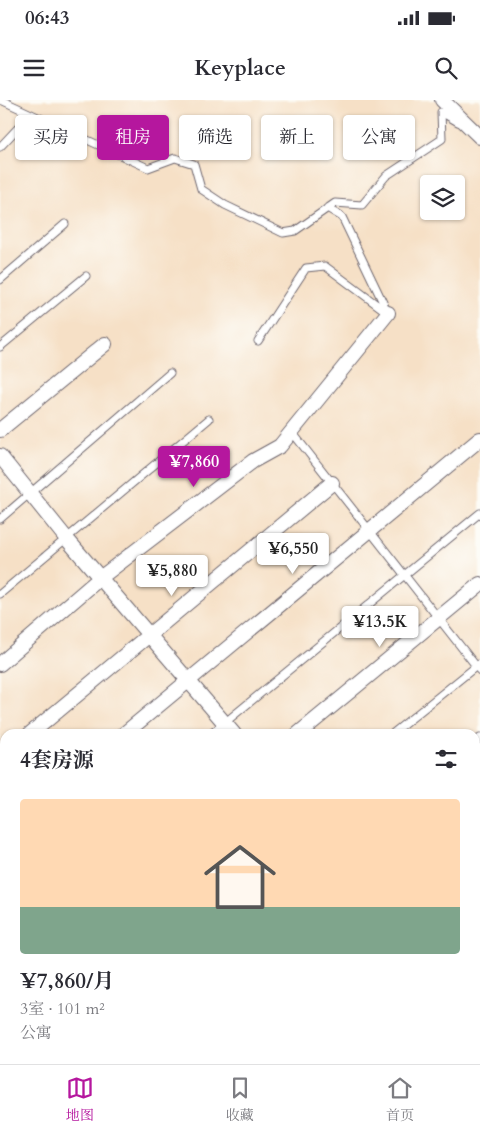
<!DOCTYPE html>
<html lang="zh">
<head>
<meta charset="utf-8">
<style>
  :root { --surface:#fff; --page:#f7f7f7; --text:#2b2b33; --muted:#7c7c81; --line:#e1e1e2; --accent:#b5179e }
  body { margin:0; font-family:Cardo,"Noto Serif SC",serif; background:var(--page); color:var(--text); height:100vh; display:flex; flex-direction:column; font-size:19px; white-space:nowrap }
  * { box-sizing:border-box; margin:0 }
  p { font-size:16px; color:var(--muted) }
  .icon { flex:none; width:28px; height:28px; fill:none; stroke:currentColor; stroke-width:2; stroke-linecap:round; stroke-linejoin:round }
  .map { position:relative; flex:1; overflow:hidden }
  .drawer { position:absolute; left:0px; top:629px; width:480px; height:336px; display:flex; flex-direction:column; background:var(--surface); border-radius:15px 15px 0 0; box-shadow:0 1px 4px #0004 }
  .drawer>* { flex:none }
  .top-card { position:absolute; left:15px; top:15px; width:450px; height:45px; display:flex; gap:10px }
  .controls { position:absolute; left:420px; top:75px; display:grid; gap:10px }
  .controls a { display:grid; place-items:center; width:45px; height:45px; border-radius:5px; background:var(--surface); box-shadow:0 1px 4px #0004; font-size:25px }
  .price { position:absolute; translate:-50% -42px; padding:0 11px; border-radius:5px; background:#fff; color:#222; font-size:16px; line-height:32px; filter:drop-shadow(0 1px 2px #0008) }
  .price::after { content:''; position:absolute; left:50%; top:30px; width:15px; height:11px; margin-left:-8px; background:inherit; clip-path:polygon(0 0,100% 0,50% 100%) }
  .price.on { background:var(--accent); color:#fff }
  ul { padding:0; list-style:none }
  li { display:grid; align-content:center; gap:10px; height:265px; padding:0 20px }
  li+li { border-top:1px solid var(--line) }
  li span { display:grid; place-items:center; height:155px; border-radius:5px; color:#555 }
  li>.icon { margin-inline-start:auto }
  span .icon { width:90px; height:90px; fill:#fffc; stroke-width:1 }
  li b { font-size:21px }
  h2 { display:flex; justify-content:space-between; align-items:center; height:60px; padding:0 20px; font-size:21px }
  .tag { padding:0 18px; border-radius:5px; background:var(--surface); box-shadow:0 1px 4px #0004; font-size:18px; line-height:45px }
  .tag.on { background:var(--accent); color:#fff }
  .status { display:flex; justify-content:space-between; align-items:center; height:35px; padding:0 25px; background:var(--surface); direction:ltr }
  .status svg { height:14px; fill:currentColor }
  header { display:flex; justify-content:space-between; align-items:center; height:65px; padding:0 20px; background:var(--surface); font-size:22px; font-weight:700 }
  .tabs { display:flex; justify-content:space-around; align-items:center; height:70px; border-top:1px solid var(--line); background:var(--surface); font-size:14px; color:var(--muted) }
  .tabs a { display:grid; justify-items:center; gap:2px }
  .tabs .on { color:var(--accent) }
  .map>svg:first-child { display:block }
  .water { fill:#64bee2; stroke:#43708e }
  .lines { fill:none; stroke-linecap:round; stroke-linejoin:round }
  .river { stroke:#64bee2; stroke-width:29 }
  .lane-casing { stroke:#6c646c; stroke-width:9 }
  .street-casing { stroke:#6c646c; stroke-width:16 }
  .secondary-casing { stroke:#6c646c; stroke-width:21 }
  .lane { stroke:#fff; stroke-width:7 }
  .street { stroke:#fff; stroke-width:14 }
  .secondary { stroke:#f7e8c3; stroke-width:19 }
</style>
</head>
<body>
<div class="status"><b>06:43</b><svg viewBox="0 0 49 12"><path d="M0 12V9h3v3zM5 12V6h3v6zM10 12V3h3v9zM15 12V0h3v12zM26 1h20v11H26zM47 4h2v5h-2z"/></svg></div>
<header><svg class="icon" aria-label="menu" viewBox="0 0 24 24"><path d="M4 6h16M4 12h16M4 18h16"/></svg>Keyplace<svg class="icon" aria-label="search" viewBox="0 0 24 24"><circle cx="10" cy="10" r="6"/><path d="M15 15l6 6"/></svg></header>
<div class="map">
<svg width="480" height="964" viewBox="0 0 480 964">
  <rect width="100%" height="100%" fill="#fdfcf7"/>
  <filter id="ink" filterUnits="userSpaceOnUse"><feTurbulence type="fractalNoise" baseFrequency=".02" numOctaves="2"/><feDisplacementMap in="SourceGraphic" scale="10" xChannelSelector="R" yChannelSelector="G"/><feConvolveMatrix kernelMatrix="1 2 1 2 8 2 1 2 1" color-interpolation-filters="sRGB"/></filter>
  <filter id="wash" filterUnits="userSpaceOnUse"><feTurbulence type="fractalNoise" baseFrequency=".0096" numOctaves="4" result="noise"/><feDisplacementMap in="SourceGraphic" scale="20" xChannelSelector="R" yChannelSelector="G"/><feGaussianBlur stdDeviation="1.12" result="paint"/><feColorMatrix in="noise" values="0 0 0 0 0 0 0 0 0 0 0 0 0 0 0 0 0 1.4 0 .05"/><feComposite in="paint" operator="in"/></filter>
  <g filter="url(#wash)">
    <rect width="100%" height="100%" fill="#f6e0c6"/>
    <!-- water -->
    <path class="water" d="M0 881 5 887V960H35L17 964H0Z"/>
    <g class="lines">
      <!-- river -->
      <path class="river" d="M0 837 5 845
        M72 960 74 964"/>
    </g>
  </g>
  <g filter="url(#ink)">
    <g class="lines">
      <!-- lane casing -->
      <g class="lane-casing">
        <path id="lane" d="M1 0 148 68 175 58 194 64 201 89 225 105 283 133 295 131 335 103 362 105 386 76 442 39 441 12 458 22
          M0 47 31 14
          M0 180 65 124
          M258 241 306 168 325 166 388 213 342 117 327 108
          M0 247 86 176
          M292 332 480 571
          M0 419 170 273
          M0 494 209 319
          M211 634 480 413
          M392 634 479 564
          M475 642 480 638"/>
      </g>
      <!-- street casing -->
      <g class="street-casing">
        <path id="street" d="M442 0 480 37
          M0 330 105 244
          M0 356 66 438 234 634
          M0 564 100 478 253 361 280 346 388 213
          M30 634 332 383
          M124 634 480 339
          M298 634 480 484
          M0 659 5 655
          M0 737 5 732
          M475 845 480 848"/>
      </g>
      <!-- secondary casing -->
      <g class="secondary-casing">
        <path id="secondary" d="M0 793 5 802
          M95 960 97 964"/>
      </g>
      <!-- lane -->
      <use href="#lane" class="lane"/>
      <!-- street -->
      <use href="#street" class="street"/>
      <!-- secondary -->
      <use href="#secondary" class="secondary"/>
    </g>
  </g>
</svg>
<div class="controls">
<a><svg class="icon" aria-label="layers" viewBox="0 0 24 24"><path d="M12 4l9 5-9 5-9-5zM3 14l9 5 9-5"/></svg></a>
</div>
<b class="price on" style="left:194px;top:388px">¥7,860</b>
<b class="price" style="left:293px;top:475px">¥6,550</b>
<b class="price" style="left:172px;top:497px">¥5,880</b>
<b class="price" style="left:380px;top:548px">¥13.5K</b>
<div class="top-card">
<a class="tag">买房</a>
<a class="tag on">租房</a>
<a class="tag">筛选</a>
<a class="tag">新上</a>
<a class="tag">公寓</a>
</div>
<section class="drawer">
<h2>4套房源<svg class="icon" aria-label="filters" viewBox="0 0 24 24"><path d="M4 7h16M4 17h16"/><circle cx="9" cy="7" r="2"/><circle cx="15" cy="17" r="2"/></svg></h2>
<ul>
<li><span style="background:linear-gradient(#ffd9b3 70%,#7fa58c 0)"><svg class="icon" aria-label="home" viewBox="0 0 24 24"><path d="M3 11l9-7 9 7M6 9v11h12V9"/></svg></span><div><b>¥7,860/月</b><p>3室 · 101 m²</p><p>公寓</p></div></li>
</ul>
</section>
</div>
<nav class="tabs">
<a class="on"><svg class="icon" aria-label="map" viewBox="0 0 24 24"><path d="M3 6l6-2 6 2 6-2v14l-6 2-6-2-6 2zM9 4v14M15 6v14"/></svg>地图</a>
<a><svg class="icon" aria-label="saved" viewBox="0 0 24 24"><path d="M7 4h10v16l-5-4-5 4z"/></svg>收藏</a>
<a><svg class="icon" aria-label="home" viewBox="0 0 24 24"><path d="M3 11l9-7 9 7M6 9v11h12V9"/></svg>首页</a>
</nav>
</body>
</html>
